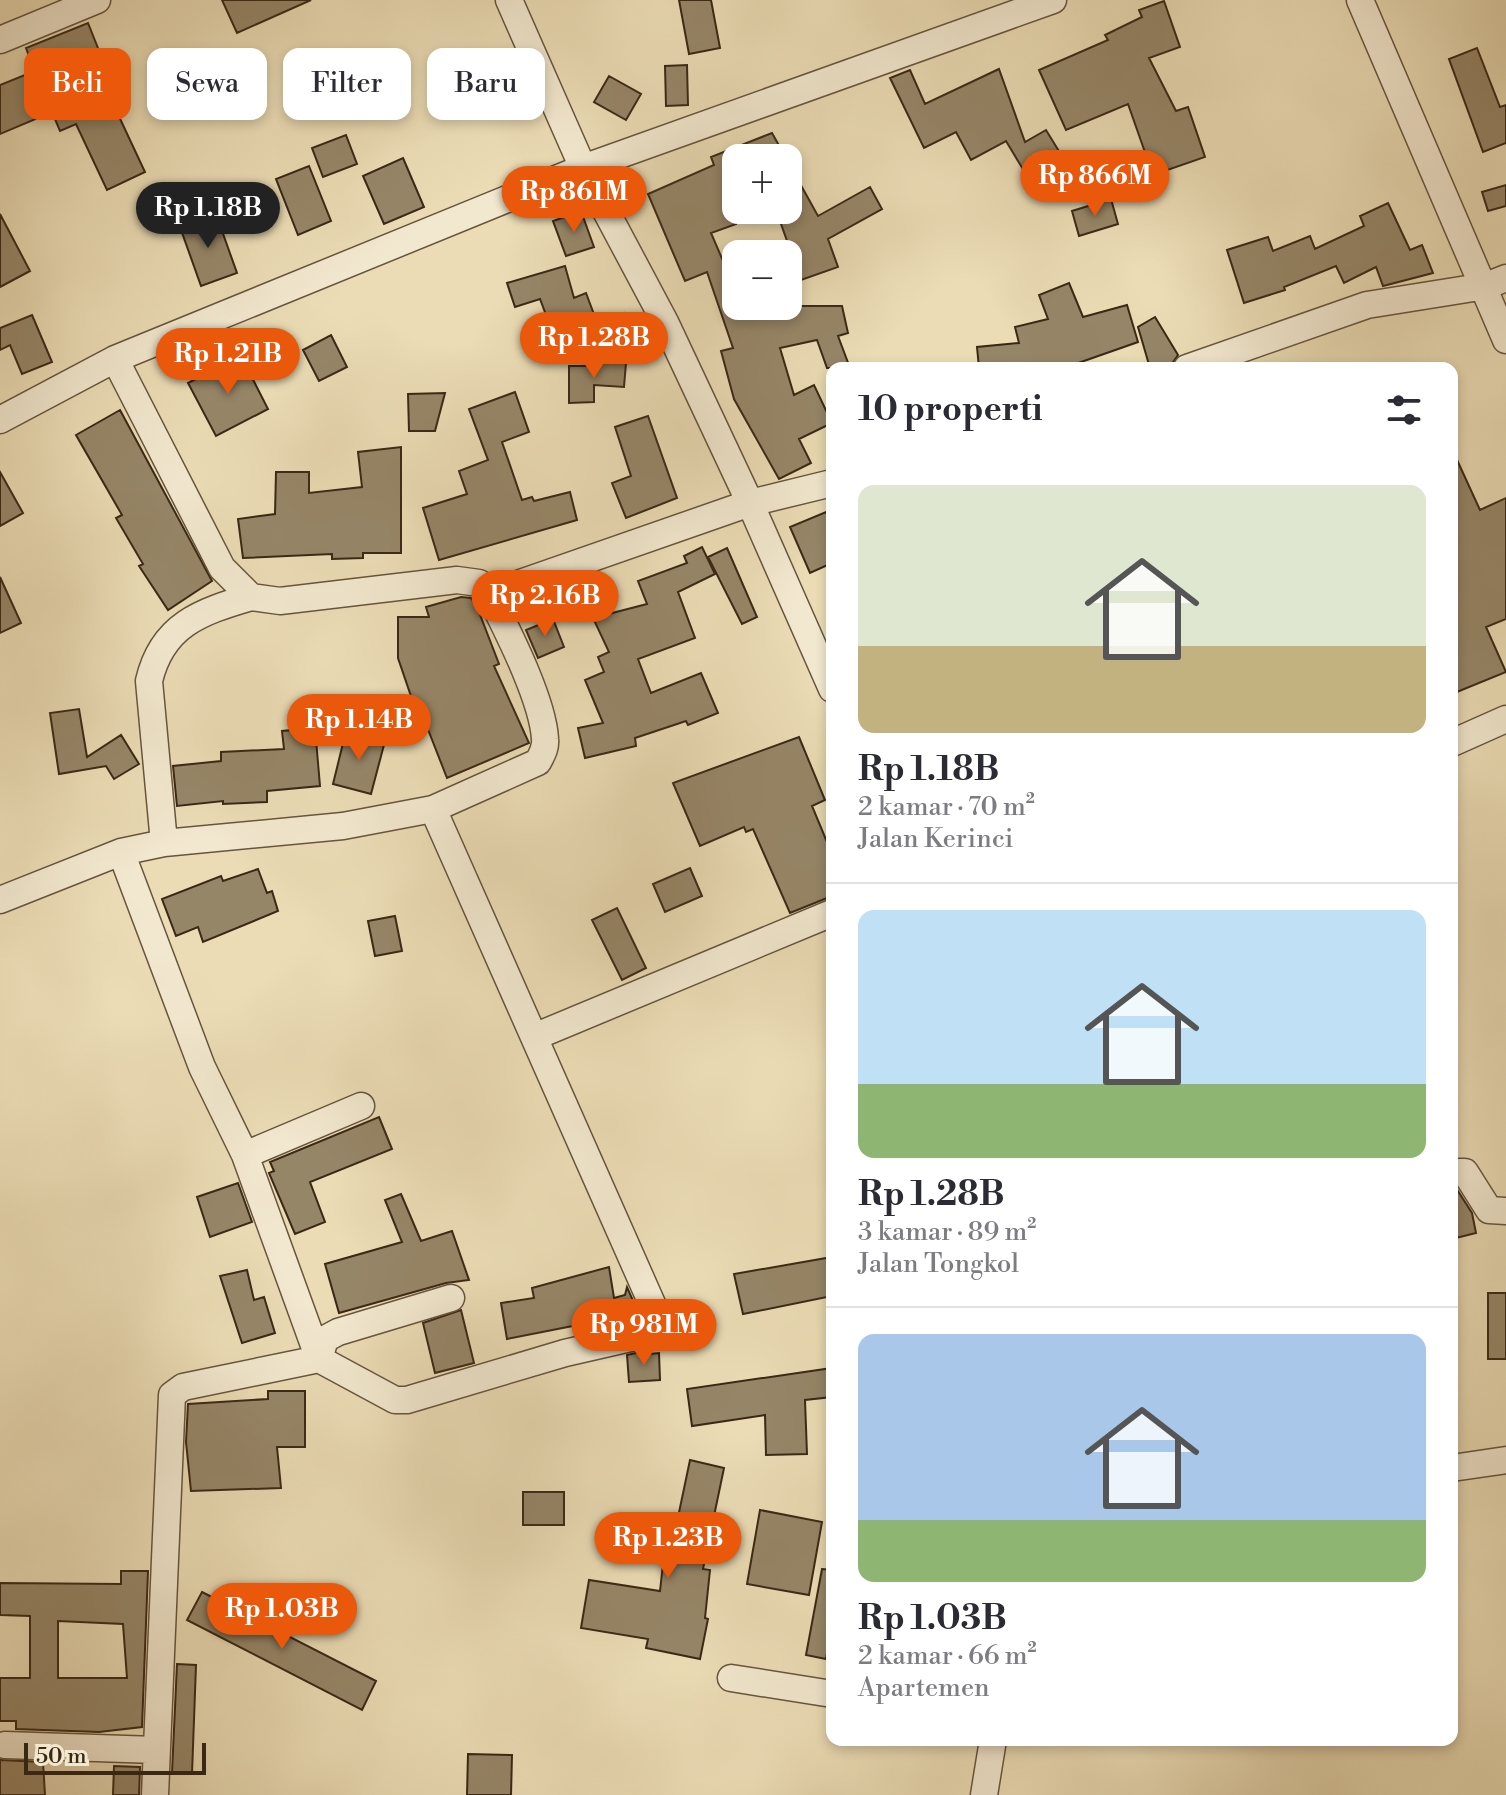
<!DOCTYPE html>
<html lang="id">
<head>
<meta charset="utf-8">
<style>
  :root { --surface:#fff; --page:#f2f2f3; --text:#2b2b33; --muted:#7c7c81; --line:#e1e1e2; --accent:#ea580c }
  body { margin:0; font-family:"Libre Bodoni",serif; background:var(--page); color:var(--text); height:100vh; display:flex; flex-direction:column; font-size:30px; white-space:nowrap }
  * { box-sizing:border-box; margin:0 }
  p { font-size:26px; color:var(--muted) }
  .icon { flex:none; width:44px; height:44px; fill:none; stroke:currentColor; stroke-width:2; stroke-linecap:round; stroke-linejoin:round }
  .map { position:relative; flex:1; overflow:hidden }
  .details { position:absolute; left:826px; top:362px; width:632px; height:1384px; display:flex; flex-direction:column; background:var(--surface); border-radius:16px; box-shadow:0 4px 12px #0003 }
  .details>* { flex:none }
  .banner { position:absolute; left:24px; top:48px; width:682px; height:72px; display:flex; gap:16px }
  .controls { position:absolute; left:722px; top:144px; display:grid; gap:16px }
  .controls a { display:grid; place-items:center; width:80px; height:80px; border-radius:16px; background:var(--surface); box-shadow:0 4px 12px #0003; font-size:40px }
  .scale { position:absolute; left:24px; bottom:20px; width:182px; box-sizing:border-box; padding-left:8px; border:4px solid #3a2815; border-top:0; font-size:22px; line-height:28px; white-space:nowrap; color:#3a2815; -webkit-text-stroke:6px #f2e8cf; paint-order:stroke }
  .price { position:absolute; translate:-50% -68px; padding:0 18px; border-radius:28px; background:var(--accent); color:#fff; font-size:26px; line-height:52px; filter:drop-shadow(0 2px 4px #0008) }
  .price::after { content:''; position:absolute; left:50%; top:48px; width:24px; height:18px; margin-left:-12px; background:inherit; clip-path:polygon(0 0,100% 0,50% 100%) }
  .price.current { background:#222; color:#fff }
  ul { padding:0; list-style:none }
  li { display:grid; align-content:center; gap:16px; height:424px; padding:0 32px }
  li+li { border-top:2px solid var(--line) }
  li span { display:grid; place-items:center; height:248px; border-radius:16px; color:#555 }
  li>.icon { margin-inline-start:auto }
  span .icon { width:144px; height:144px; fill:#fffc; stroke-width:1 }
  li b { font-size:34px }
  h2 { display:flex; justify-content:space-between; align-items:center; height:96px; padding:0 32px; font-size:34px }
  .tag { padding:0 28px; border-radius:16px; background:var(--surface); box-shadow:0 4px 12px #0003; font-size:28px; line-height:72px }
  .tag.current { background:var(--accent); color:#fff }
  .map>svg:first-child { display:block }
  .building { fill:#968668; stroke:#3a2815; stroke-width:2; fill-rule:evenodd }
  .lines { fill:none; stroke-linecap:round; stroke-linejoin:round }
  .minor-casing { stroke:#66553d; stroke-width:29 }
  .minor { stroke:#f2e8cf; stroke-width:26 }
</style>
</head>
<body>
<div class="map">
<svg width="1506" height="1795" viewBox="0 0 1506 1795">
  <rect width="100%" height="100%" fill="#ebdcb5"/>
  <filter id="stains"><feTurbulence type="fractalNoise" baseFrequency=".0025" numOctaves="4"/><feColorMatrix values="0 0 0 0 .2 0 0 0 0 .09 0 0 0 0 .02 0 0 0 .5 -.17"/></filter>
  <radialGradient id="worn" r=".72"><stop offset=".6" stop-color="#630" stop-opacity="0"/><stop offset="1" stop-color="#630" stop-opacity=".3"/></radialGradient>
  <!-- building -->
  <path class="building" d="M222 0H311L237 33Z
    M679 0H711L720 48 689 54Z
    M1164 1 1180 47 1149 58 1176 111 1188 107 1205 157 1153 175 1128 104 1066 130 1039 70 1108 40 1105 35 1142 17 1139 10Z
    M88 23 121 106 115 108 145 172 107 190 76 124 60 131 52 112 0 134V85L35 71 26 48Z
    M1477 48 1500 107 1506 105V143L1483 152 1449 59Z
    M687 65 688 105 666 106 665 66Z
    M999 69 1025 142 1046 130 1068 166 1033 186 1006 141 971 160 956 132 924 148 890 78 910 70 925 104Z
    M609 76 641 94 626 120 594 102Z
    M772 133 786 158H736V224L711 233 736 291V302L726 306H842L848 333 838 336 850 368H827L817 340 780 348 794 395 814 385 832 423 799 439 811 463 779 479 734 399 721 351 733 348 707 272 685 281 648 194 714 165 711 157Z
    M346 135 357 164 323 177 312 148Z
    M403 158 424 207 384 224 363 176Z
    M788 162 818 216 870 187 882 209 828 239 838 267 801 280 776 210H788Z
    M309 166 331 221 298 235 276 179Z
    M1506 185V206L1488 211 1482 192Z
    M1111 199 1118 224 1079 236 1072 211Z
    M1388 203 1410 250 1422 245 1433 273 1383 286 1376 267 1344 283 1336 266 1284 287 1285 290 1244 303 1227 250 1268 237 1273 251 1310 236 1315 249 1364 226 1360 216Z
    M581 211 594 247 566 256 553 221Z
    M0 214 30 271 0 287Z
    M216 214 237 273 201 286 180 227Z
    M565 266 574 298 586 293 598 325 624 313 632 330 586 350 573 322 552 331 540 299 515 307 507 283Z
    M1069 283 1083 317 1127 305 1138 342 1064 368H979L977 347 1019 343 1015 327 1048 319 1039 295Z
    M32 315 52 362 22 374 10 345 0 350V328Z
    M1155 317 1178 355 1171 365 1161 368H1150L1138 327Z
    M331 335 347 367 319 381 303 350Z
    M241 356 268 409 216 436 188 383Z
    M591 361 626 363 624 387 594 385V402L569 403V366H594Z
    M515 392 529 432 502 442 522 500 532 497 534 501 570 492 577 520 439 560 423 508 467 494 459 471 488 460 469 409Z
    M445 393 435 431H409L408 394Z
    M120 410 212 581 168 610 139 566 143 564 116 518 122 515 76 435Z
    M648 416 677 498 626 518 612 483 631 476 615 427Z
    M401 447V553H363V558L332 559V554L243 558 238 519 275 514 276 472H309V493L362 487 358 452Z
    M1452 449 1480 510 1506 498V619L1486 627 1506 672 1452 694Z
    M0 472 23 513 0 526Z
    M826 512 832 526V563L810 573 790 527Z
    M702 547 715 574 678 592 695 638 638 659 651 693 701 673 718 713 688 725 686 721 635 738 636 746 585 758 578 728 603 723 585 680 604 672 598 657 609 652 593 618 647 604 638 581 687 563 684 556Z
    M727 548 757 617 742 624 708 557Z
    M0 577 21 623 0 633Z
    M461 597 471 598 477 607 499 664 494 666 529 743 447 778 418 704 414 705 398 658V617H429L426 607Z
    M553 619 564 647 538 658 526 630Z
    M79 709 87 757 121 735 139 764 114 779 106 766 59 774 50 713Z
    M315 728 320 786 267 791V802L223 804V801L177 806 173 766 221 761V752L284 749 282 731Z
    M346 731 385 741 371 794 333 784Z
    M799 737 825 800 812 806 832 854V896L790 913 753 829 746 832 744 827 700 846 673 783Z
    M690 868 702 896 665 912 653 884Z
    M258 869 267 893 272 891 278 911 203 942 198 927 176 936 162 899 221 876 223 881Z
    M617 908 646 968 622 980 592 920Z
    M395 916 402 951 375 956 368 921Z
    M379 1117 392 1149 310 1182 325 1222 295 1234 269 1173 274 1171 270 1162Z
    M238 1183 252 1222 210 1237 197 1197Z
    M1452 1188H1456L1472 1213 1476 1233 1452 1239Z
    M401 1194 421 1241 452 1231 469 1280 446 1283 339 1313 325 1264 402 1242 385 1200Z
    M832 1257V1296L743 1314 734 1274Z
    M609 1267 614 1298 625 1295 627 1287 641 1319 585 1332 583 1324 507 1339 501 1303 534 1298 532 1288Z
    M247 1270 254 1300 264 1297 275 1333 242 1343 220 1276Z
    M1488 1293H1506V1359H1488Z
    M461 1310 474 1363 435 1373 423 1323Z
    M649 1350 650 1354 659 1353 660 1380 629 1382 627 1355Z
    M832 1368V1397L805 1400 807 1454 766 1455 765 1415 692 1426 687 1389Z
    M268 1391H305V1447H277L281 1488 191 1491 186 1442 188 1404 268 1399Z
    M690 1460 724 1468 703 1569 710 1570 705 1618 708 1619 700 1659 646 1648 648 1639 581 1628 589 1580 660 1591 663 1564 668 1565Z
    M523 1492H564V1525H523Z
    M760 1510 822 1522 809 1595 747 1584Z
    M822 1569 832 1570V1624L826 1659 806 1655Z
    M121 1571H148L142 1727 99 1732 16 1729V1721H0V1678H30V1616L0 1615V1583L121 1584ZM58 1621 123 1624 127 1678H58Z
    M202 1592 376 1681 362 1710 187 1620Z
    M177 1664 196 1665 192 1774 172 1773Z
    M468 1754 512 1755 511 1795H467Z
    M0 1760 43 1762 45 1795H0Z
    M114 1766 140 1767 139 1795H113Z"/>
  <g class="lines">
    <!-- minor casing -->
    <g class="minor-casing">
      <path id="minor" d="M509 0 583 168 665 322 750 503 832 689
        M1360 0 1506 340
        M0 40 97 0
        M115 359 222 568 251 597 280 601 457 580 479 583 489 594
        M1187 368 1367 305 1486 286 1506 278
        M0 420 115 359 583 168 1053 0
        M1452 743 1506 719
        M164 843 149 681C162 625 200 612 251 597
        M121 852 202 1067 245 1155 319 1359 395 1400H407L565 1353 652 1333 661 1324 433 809
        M0 900 121 852 164 843 343 826 433 809 538 762C542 754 546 748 545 739 543 700 507 630 489 594L750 503 832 483
        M534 1037 832 913
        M245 1155 361 1106
        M1452 1172H1465L1489 1210 1506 1211
        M1452 1468 1506 1460
        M731 1678 832 1694
        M5 1745 156 1750
        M155 1795 172 1395 183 1387 319 1359 325 1339 338 1332 451 1298
        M984 1795 993 1740"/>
    </g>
    <!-- minor -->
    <use href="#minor" class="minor"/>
  </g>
  <rect width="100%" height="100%" filter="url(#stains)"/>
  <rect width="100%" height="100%" fill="url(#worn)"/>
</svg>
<div class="controls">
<a>+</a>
<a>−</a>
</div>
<div class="scale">50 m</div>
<b class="price" style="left:1095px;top:218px">Rp 866M</b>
<b class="price" style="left:574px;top:234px">Rp 861M</b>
<b class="price current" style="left:208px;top:250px">Rp 1.18B</b>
<b class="price" style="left:594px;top:380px">Rp 1.28B</b>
<b class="price" style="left:228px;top:396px">Rp 1.21B</b>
<b class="price" style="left:545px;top:638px">Rp 2.16B</b>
<b class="price" style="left:359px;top:762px">Rp 1.14B</b>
<b class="price" style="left:644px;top:1367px">Rp 981M</b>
<b class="price" style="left:668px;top:1580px">Rp 1.23B</b>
<b class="price" style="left:282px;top:1651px">Rp 1.03B</b>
<div class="banner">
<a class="tag current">Beli</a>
<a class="tag">Sewa</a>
<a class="tag">Filter</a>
<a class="tag">Baru</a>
</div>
<section class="details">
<h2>10 properti<svg class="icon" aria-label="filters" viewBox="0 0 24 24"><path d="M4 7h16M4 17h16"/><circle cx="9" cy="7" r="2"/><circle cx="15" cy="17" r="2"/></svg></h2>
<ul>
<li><span style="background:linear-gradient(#dfe7d0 65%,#c2b280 0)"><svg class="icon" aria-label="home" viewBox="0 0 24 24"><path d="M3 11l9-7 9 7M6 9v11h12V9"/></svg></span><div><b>Rp 1.18B</b><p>2 kamar · 70 m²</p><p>Jalan Kerinci</p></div></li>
<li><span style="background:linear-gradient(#bfe0f5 70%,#8fb573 0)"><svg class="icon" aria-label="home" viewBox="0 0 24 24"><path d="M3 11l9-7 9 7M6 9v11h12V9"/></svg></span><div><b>Rp 1.28B</b><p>3 kamar · 89 m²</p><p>Jalan Tongkol</p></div></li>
<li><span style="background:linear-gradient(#a9c7e8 75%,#8fb573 0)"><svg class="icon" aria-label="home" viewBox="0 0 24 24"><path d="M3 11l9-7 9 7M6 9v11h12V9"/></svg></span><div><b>Rp 1.03B</b><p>2 kamar · 66 m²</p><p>Apartemen</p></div></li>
</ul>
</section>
</div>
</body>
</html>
